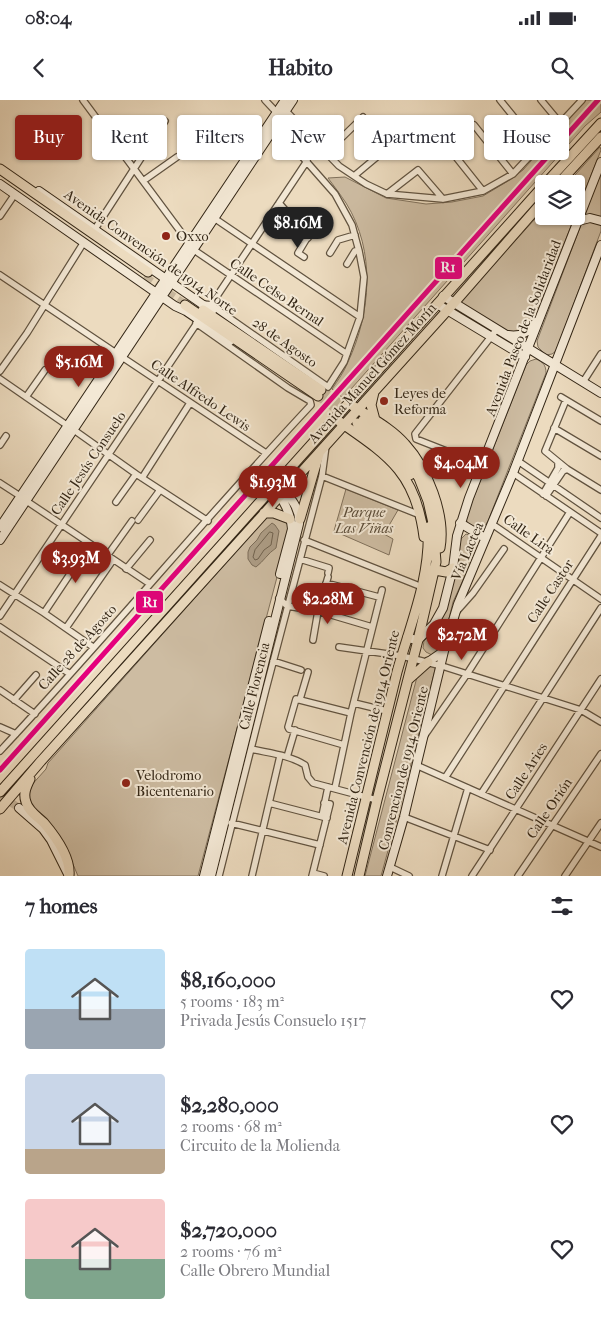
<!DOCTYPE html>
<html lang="en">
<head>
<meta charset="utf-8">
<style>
  :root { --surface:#fff; --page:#f2f2f3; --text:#2b2b33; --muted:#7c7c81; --accent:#8f2418 }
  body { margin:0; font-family:"IM FELL French Canon",serif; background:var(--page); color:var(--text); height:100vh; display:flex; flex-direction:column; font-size:19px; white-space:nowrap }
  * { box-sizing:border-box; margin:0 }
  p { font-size:16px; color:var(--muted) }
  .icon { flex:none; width:28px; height:28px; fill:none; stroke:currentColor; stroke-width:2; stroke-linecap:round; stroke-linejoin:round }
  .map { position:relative; height:776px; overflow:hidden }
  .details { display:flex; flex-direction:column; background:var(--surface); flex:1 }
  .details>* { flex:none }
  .top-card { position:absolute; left:15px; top:15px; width:571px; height:45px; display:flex; gap:10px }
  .buttons { position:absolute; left:535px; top:75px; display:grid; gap:10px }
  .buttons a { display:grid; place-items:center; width:50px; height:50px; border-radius:5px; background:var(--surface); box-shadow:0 1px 4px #0004; font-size:25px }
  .price { position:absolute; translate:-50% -42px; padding:0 11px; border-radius:18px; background:var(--accent); color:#fff; font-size:16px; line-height:32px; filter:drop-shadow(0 1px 2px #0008) }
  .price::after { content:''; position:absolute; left:50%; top:30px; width:15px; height:11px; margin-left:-8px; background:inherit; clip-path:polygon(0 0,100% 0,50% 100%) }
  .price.active { background:#222; color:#fff }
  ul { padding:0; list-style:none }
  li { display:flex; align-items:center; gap:15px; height:125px; padding:0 25px }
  li span { display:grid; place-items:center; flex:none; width:140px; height:100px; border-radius:5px; color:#555 }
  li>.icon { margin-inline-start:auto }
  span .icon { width:60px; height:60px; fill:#fffc; stroke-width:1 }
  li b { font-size:21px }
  h2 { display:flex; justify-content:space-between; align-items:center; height:60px; padding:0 25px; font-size:21px }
  .tag { padding:0 18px; border-radius:5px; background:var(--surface); box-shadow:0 1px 4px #0004; font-size:18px; line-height:45px }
  .tag.active { background:var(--accent); color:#fff }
  .status { display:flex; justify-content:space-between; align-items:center; height:35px; padding:0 25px; background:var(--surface); direction:ltr }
  .status svg { height:14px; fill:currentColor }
  header { display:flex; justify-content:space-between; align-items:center; height:65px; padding:0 25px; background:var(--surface); font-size:22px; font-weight:700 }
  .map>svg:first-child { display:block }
  .green { fill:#cdbca2; stroke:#80715c }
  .water { fill:#ad9d86; stroke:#7c6d59 }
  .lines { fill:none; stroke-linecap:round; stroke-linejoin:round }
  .shore { stroke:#70624e; stroke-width:1 }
  .secondary-tunnel { stroke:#c7b79d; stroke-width:8; stroke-dasharray:8 4; stroke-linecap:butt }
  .primary-tunnel { stroke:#c7b79d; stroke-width:9; stroke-dasharray:9 4.5; stroke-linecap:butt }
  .street-casing { stroke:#615340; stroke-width:8 }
  .secondary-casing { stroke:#332616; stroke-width:10 }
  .primary-casing { stroke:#332616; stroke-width:11 }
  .street { stroke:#f3e8d5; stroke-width:5.5 }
  .secondary { stroke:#f3e8d5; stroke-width:8 }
  .primary { stroke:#ecdbbf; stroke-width:9 }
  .rail-1-casing { stroke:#f3e8d5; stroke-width:9 }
  .rail-1 { stroke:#e5007d; stroke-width:5 }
  .poi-dot { fill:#8f2418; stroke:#f3e8d5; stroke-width:2 }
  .labels { text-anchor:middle; stroke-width:4; stroke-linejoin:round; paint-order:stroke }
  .poi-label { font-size:14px; fill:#332616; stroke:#f3e8d5; text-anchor:start }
  .street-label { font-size:14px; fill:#332616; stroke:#f3e8d5 }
  .park-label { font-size:14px; font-style:italic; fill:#5a4c39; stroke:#f3e8d5 }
  .line-badge { stroke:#f3e8d5; stroke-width:2 }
  .badge-label { font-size:14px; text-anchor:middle; font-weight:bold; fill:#fff }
</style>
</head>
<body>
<div class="status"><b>08:04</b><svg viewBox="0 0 49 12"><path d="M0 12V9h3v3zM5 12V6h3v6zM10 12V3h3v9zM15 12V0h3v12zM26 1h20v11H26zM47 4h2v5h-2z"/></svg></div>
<header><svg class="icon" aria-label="back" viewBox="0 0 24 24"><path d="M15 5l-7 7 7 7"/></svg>Habito<svg class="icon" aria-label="search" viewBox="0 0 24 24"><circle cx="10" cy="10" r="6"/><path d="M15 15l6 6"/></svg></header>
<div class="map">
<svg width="601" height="776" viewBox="0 0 601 776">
  <rect width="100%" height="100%" fill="#ecdbbf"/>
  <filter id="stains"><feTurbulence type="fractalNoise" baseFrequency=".004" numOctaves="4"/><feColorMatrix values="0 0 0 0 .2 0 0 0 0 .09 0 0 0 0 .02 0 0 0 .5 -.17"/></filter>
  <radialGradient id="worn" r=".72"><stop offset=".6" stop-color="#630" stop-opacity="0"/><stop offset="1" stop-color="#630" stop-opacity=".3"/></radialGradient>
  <!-- green -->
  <path class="green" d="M585 0H601V12L585 26 343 298 332 289C338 280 344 272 348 262 371 213 376 151 346 103 340 94 334 86 328 78L345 77 386 98 426 104 452 102 483 96 508 81 523 70Z
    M600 47 601 50 576 113V84H567Z
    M601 72V131L556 251 552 254 546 255 538 247 537 241Z
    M544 109V116H575L533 223C527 228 520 233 511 232 504 231 469 207 460 202Z
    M536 259C543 262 546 265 546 273L488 421 483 429 479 431 469 426 466 419 468 412 526 265 530 261Z
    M346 389 398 410 384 434 393 439 389 455 334 431Z
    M267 417C279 417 284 418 290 428L198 776H78L66 748 29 702V688L46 669 48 663Z
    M466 434 472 436 478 447 453 502 443 543 440 549 432 555 426 552 423 548 424 541 436 529 443 515 460 458 459 448 461 439Z
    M429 564 436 566 399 711 381 776H365L417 577Z"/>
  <!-- water -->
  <path class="water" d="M272 423 275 425 279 431 276 448C268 453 264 461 256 467L252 465 248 459V452L250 447 257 440 261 433Z"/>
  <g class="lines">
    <!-- shore -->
    <path class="shore" d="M270 432 273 433 271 445 264 450 258 459 255 460 253 457 255 450Z"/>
    <!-- secondary-tunnel -->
    <path class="secondary-tunnel" d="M0 695 19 708"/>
    <!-- primary-tunnel -->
    <path class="primary-tunnel" d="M144 177 185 205
      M321 290 363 320
      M318 296 355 322"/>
    <!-- street casing -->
    <g class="street-casing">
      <path id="street" d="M83 0 189 143
        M265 0 279 15
        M500 0 539 48
        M541 0 561 24
        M286 11 339 66 366 84 387 94 443 99 483 91 513 74 582 0
        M474 25 513 74
        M448 47 483 91
        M326 53 363 17
        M354 76 390 46
        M143 81 177 57
        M387 94 418 70 443 99
        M279 103 300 127
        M0 116 15 94
        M214 118 360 217
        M296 133a7 7 0 1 1 14 0a7 7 0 1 1-14 0Z
        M95 129 165 21
        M310 131 319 123
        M194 150 347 254
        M330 153 338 140 355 135
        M304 157 298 153 307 138
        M347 164 355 151H359
        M0 175 116 253
        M204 204 211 205 328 287 344 262 360 217 364 177 359 151 352 125 335 94 276 27
        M211 205 307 61
        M122 257 266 353
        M0 271 27 233 84 142
        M0 279 68 326
        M583 282 601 254
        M26 297 45 270
        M561 297 601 321
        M566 300 545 351 567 369 601 390
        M554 328 601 356
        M74 330 136 374 208 421
        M0 345 6 336
        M518 361 601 418
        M482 365 416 339 415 334 497 229
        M513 373 601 433
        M322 376 420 415
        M142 378 190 303
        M0 383 20 396
        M543 394 558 368V362
        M546 396 563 371 567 369
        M25 400 150 484
        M116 402 136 374
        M138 420 160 390
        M492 424 601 499
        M304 440 422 487
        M107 456 132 421
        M300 459 329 468 328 473
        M126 469 150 440
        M326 483 379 497
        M0 485 44 513 93 547
        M279 498 287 506 318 511 372 527
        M457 511 473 493 504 449
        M44 513 90 444
        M0 516 197 223
        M0 527 70 574
        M66 528 113 460
        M313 540 318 511 328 477
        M339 547 402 556 442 566 581 610 601 622
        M273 561 301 570
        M0 590 35 614
        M300 599 308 572
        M14 600 36 575
        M354 603 387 611
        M0 627 16 634
        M425 635 467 574 570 412
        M344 645 289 629 288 627 296 599 351 613
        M251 649C268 653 290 655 305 665L308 677 313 683 377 700
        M0 651C106 538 205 418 311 305L310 301 288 288 196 223
        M287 657 295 630
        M416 665 601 747
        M445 678 601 436
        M335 688 351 613 382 490
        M481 694 601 508
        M269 703 327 718
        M322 716 328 687
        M404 717 490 750
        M231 723 320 745
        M390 767 409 776
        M313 773 324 776
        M219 776 266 589 322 376 326 346
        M252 776 280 656
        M312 776 330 704 324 703
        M442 776 468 688
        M472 776 601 579
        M518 776 601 654
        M565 776 601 723"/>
    </g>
    <!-- secondary casing -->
    <g class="secondary-casing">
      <path id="secondary" d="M0 84 175 206 186 211 230 241
        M39 91 212 211
        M578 121 590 118 601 121
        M443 196 601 293
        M437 204 525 257
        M508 235C520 237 530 232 536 222
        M274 387C283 398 291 415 292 429L280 474
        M460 423 485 438
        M0 427 285 0
        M0 440 293 0
        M407 538 418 540 434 524 443 508 453 468 457 436 469 398 601 62
        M428 562 444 551
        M19 708 43 729 51 740 68 774
        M204 776 269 521
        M211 776 299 424C301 407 287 394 277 382
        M387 776 404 717 444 551 458 504 513 373 601 145"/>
    </g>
    <!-- primary casing -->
    <g class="primary-casing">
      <path id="primary" d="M0 69 148 172
        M545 84 601 23
        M558 84 601 37
        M185 205 318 296
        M203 210 321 290
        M374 292 371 305 375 320
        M353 306C371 318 391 328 405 344 427 368 446 415 440 448
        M340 322C389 356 416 373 424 437
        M357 323 390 349 410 375
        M264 413H274L290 419
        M300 419 319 354
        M435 470 446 472 453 468
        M409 579 428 562
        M30 679C26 687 23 694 26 702 28 711 38 717 44 723 55 736 71 758 69 776
        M0 692 544 85
        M0 709 41 661 454 203 544 100
        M347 776C364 708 380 640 397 572 410 525 431 477 428 427
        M359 776 377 700 418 540 436 462 433 423 428 401 419 378 400 350 381 333 363 320"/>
    </g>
    <!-- street -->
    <use href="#street" class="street"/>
    <!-- secondary -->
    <use href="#secondary" class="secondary"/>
    <!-- primary -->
    <use href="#primary" class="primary"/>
    <!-- rail-1 casing -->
    <g class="rail-1-casing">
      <path id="rail-1" d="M0 670 598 0"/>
    </g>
    <!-- rail-1 -->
    <use href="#rail-1" class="rail-1"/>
  </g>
  <!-- markers -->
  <g class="poi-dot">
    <circle cx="166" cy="136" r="5"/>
    <circle cx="384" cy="301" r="5"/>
    <circle cx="126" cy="683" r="5"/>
  </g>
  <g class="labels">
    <!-- poi labels -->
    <g class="poi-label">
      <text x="176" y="141">Oxxo</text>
      <text x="394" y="298">Leyes de<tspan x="394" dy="16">Reforma</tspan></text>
      <text x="136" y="680">Velodromo<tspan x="136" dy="16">Bicentenario</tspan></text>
    </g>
    <!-- street labels -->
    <g class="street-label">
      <text transform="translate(151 152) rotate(35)" y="5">Avenida Convención de 1914 Norte</text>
      <text transform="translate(277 192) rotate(34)" y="5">Calle Celso Bernal</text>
      <text transform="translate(523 228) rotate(-69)" y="5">Avenida Paseo de la Solidaridad</text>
      <text transform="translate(285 242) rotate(35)" y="5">28 de Agosto</text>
      <text transform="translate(372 273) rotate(-48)" y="5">Avenida Manuel Gómez Morín</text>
      <text transform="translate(201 295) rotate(34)" y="5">Calle Alfredo Lewis</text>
      <text transform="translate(88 363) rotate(-56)" y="5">Calle Jesús Consuelo</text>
      <text transform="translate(529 434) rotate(35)" y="5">Calle Lira</text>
      <text transform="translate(467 451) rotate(-67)" y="5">Vía Lactea</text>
      <text transform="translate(550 491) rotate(-57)" y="5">Calle Castor</text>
      <text transform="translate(77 547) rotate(-48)" y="5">Calle 28 de Agosto</text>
      <text transform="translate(254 586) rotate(-76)" y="5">Calle Florencia</text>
      <text transform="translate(368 637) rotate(-76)" y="5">Avenida Convención de 1914 Oriente</text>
      <text transform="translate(403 668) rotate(-76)" y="5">Convencion de 1914 Oriente</text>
      <text transform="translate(526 671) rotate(-57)" y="5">Calle Aries</text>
      <text transform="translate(549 708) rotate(-56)" y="5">Calle Orión</text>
    </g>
    <!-- park labels -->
    <g class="park-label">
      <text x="364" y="417">Parque<tspan x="364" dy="16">Las Viñas</tspan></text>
    </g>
  </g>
  <g class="line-badge">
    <rect x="434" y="156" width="29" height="24" rx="5" fill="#e5007d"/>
    <rect x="135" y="490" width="29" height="24" rx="5" fill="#e5007d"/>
  </g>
  <g class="badge-label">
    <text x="448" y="172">R1</text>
    <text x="150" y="507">R1</text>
  </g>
  <rect width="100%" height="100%" filter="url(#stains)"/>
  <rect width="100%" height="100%" fill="url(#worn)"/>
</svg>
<div class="buttons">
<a><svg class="icon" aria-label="layers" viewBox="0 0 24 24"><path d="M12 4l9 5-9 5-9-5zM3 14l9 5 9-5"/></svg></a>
</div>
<b class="price active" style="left:298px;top:149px">$8.16M</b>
<b class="price" style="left:79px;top:288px">$5.16M</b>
<b class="price" style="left:461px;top:389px">$4.04M</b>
<b class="price" style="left:273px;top:408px">$1.93M</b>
<b class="price" style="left:76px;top:484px">$3.93M</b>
<b class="price" style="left:328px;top:525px">$2.28M</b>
<b class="price" style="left:462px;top:561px">$2.72M</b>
<div class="top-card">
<a class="tag active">Buy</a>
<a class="tag">Rent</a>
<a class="tag">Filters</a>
<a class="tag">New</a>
<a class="tag">Apartment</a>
<a class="tag">House</a>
</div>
</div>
<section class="details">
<h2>7 homes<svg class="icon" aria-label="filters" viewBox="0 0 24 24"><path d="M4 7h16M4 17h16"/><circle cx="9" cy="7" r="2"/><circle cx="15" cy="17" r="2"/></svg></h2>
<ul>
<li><span style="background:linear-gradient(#bfe0f5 60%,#9aa5b1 0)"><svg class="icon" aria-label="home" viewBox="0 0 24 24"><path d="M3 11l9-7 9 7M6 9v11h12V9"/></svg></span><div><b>$8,160,000</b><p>5 rooms · 183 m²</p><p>Privada Jesús Consuelo 1517</p></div><svg class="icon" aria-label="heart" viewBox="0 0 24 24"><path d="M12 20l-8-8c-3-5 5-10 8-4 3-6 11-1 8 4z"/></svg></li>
<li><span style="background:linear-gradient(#c9d6e8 75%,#b9a48a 0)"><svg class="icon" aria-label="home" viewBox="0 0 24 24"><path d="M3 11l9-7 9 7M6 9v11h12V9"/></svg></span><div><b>$2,280,000</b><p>2 rooms · 68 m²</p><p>Circuito de la Molienda</p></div><svg class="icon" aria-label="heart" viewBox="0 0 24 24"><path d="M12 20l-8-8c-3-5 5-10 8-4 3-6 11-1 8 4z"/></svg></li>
<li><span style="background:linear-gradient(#f6c9c9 60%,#7fa58c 0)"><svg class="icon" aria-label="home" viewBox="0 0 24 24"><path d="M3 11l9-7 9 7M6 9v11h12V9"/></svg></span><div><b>$2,720,000</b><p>2 rooms · 76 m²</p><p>Calle Obrero Mundial</p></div><svg class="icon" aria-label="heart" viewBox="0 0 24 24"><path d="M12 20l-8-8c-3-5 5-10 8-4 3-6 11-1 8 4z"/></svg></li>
</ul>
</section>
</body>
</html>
